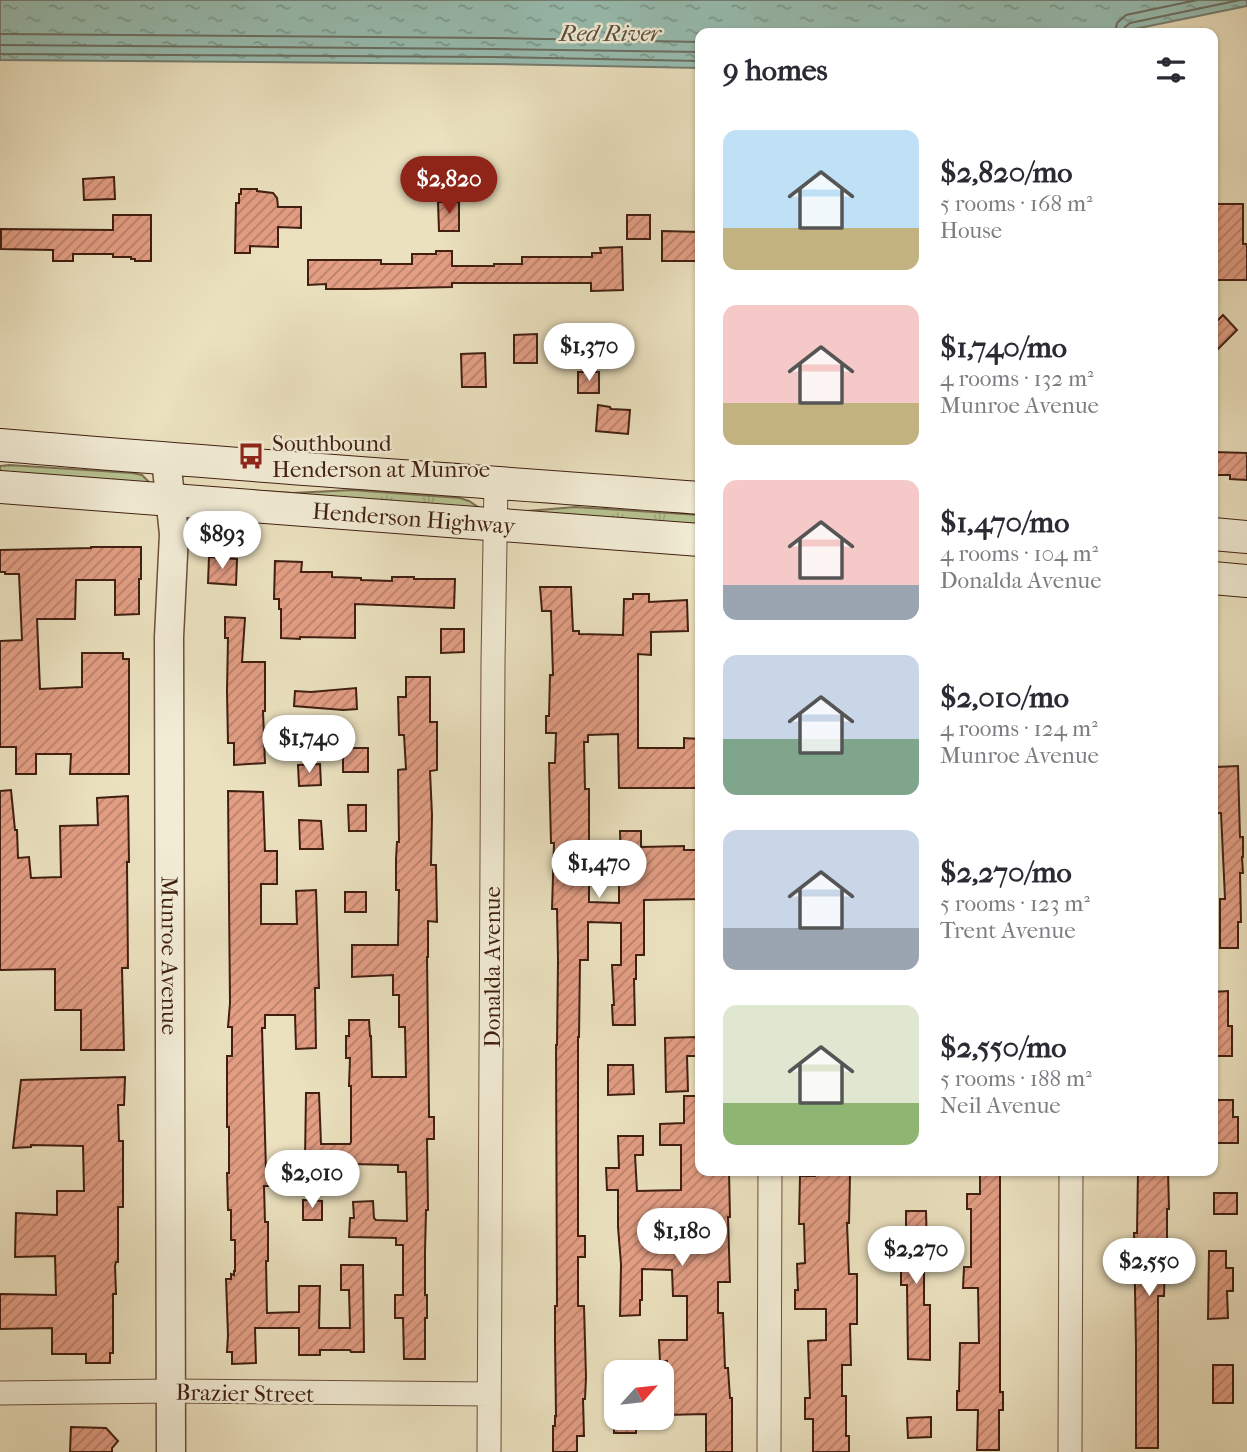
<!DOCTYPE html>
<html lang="en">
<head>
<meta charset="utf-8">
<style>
  :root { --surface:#fff; --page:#f2f2f3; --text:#2b2b33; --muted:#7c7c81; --accent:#8f2418 }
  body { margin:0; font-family:"IM FELL French Canon",serif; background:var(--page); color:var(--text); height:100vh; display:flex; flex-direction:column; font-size:26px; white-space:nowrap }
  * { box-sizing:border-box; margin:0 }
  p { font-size:23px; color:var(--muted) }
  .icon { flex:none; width:38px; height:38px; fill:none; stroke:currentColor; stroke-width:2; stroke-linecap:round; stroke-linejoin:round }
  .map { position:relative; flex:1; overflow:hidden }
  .sheet { position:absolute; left:695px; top:28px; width:523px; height:1148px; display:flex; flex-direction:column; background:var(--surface); border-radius:14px; box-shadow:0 2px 5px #0004 }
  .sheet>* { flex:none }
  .needle { width:46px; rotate:63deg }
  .controls { position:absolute; left:604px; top:1360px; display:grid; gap:14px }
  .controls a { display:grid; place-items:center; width:70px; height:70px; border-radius:14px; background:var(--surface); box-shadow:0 2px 5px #0004; font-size:35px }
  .price { position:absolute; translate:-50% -60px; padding:0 16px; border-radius:24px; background:#fff; color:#222; font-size:23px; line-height:46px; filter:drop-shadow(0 2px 4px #0008) }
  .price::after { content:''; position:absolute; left:50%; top:42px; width:21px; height:16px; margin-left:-10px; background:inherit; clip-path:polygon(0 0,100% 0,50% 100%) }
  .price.active { background:var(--accent); color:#fff }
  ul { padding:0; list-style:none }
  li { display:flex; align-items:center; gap:21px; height:175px; padding:0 28px }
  li span { display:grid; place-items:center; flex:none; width:196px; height:140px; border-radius:14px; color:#555 }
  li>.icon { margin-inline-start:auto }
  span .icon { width:84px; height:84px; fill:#fffc; stroke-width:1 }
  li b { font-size:30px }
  h2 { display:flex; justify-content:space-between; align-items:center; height:84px; padding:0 28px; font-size:30px }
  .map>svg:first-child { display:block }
  .grass { fill:url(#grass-tufts); stroke:#7c7152; stroke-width:2 }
  .water { fill:url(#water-ripples); stroke:#757e72; stroke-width:2 }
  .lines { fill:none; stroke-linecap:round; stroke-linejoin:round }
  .shore { stroke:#6c6e62; stroke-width:2 }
  .building { fill:url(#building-hatch); stroke:#401f11; stroke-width:2 }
  .minor-casing { stroke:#6b503c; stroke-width:25 }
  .tertiary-casing { stroke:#6b503c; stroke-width:31 }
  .secondary-casing { stroke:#401f11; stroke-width:34 }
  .minor { stroke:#f2ecd5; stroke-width:23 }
  .tertiary { stroke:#f2ecd5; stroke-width:28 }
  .secondary { stroke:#f2ecd5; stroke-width:32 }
  .labels { text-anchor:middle; stroke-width:5; stroke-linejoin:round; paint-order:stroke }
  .poi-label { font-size:23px; fill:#401f11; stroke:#f2ecd5; text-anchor:start }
  .street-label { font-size:23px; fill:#401f11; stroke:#f2ecd5 }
  .water-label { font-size:24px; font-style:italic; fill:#5a4f41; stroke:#f2ecd5 }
</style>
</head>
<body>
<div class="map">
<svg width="1247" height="1452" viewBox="0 0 1247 1452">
  <defs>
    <pattern id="grass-tufts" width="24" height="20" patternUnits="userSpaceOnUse" patternTransform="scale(1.75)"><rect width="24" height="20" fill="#b7c392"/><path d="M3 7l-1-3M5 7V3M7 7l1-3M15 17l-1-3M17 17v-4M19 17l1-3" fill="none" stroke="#9ea77d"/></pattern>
    <pattern id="water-ripples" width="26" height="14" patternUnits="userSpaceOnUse" patternTransform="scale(1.75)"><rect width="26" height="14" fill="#98beb2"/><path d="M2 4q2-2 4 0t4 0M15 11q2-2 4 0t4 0" fill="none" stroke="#7d9a8f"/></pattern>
    <pattern id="building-hatch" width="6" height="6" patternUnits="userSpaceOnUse" patternTransform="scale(1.75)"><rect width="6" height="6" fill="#e39e84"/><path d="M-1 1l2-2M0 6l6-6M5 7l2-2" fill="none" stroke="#b9806b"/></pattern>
  </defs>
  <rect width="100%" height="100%" fill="#ebe1bf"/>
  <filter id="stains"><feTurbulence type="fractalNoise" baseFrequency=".00286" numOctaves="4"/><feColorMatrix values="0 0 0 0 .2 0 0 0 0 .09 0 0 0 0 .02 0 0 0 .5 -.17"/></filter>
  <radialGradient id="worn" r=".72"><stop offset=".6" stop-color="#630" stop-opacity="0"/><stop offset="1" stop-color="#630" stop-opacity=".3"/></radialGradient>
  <!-- grass -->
  <path class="grass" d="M9 465 132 473 142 475 152 485 0 477V466Z
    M211 488 293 493 352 490 460 498 469 501 481 509Z
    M575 507 700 515V530L527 511Z"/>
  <!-- water -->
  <path class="water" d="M0 0H1247V6L1115 33H700V68L491 64 0 60Z"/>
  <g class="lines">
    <!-- shore -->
    <path class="shore" d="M1115 33 1117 23 1126 15 1197 0
      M1124 33 1125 27 1130 23 1240 0
      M0 34 491 38 700 42
      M0 45 491 49 700 52
      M0 54 491 57 700 61"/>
  </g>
  <!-- building -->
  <path class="building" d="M114 177 115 199 84 200 83 179Z
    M241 189H257V191L273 193 277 198 278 207H301V228L278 227V247L250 246V253H235L236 203H239V194H241Z
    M438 202H459V231H439Z
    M1213 204H1243V244H1247V280H1213Z
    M113 215H151V261H135V259H131V257H113V254H73V261H53V250L1 249V229L113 230Z
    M627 215H650V239H627Z
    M662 231 700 232V261H662Z
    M622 247 623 290 591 291V283H452V287L367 289H326V284L308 285V260H381V264H412V254H436V251H452V266H494V264H522V257H592V253H601L600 248Z
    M1223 315 1237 330 1213 354V325Z
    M537 334V363H514V335Z
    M485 353 486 387H462L461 354Z
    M578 372H599V393H578Z
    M598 405 610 407 611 409 630 410 628 434 596 431Z
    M1214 452 1247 453V480L1230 479V475H1213Z
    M91 547H141V579H139V614L115 615V580H76L75 619H37L40 689 82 687V653H123V659H129V774H70L71 754H36V774H16V747H0V641L22 640 19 574H5V572H0V550L91 548Z
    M209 557 237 559 236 585 208 583Z
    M275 561 302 562 301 572H332V577L361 578V580L392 581V577H414V579H455L454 608 355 604V638L300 637V639L281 638V609H279V599H274Z
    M540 587H571L573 631H579V634L623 635 624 599H633V594H649V602L687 600 688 631 651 632V655L638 654V748H684V738L700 739V788H619L618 734 588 735V742H584L585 789H589V902L619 903V867H621L620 831H641V847L684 846V850H700V899L644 900V955H636V979H634L635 1025H613L612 1005H614L612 965H621V923L588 922V960H580L579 1037H578V1236H585V1257H578V1306H584L586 1377 585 1399H583L584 1436H577V1452H553V1426H555V1416H556L555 1341V1306H557L556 1045H557L558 960 557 909H552L554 843H551L549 763H555L556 733H546V716H549L550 675H553L551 611H542Z
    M225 617 245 618 242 662H265V711H263L265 763 234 765V743H228L227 691 228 638H225Z
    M441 629H464V652L441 653Z
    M406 677H430V722H437V770L430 771 432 815 431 865H436L437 922 428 921V957H427L429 1110V1117H434V1139H427L428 1210H426L425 1252V1295H427V1318H425V1359H404L403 1318H395V1295H403V1245H396V1238L349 1237 350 1218H354L353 1202 373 1201 374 1218 376 1220 407 1221 406 1172H398V1165L350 1164V1160H305L306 1093H319L321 1144H350L351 1142V1086H349L350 1058H346V1036H349V1020H369L370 1036H371L372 1077H406L405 1027H399V995H393V975L352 977V945H398L399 890H396V859L397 842H399L398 770 406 769 404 735H399L398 697H406Z
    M356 688 357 709 343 710 294 706 295 691 311 692Z
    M343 748H368V772H343Z
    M320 764 321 785 299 786 298 765Z
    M1238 766 1240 837H1243V857H1242L1243 873H1240L1241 922H1238V948H1220V899H1225L1221 813H1217L1216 767Z
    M11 790 15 830H17L18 858 29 857 31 878 61 877 60 826 98 825 97 798 128 796 129 862H127L128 968H122L124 1050H81V1010H55V969L0 970V791Z
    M228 791 263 792 265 851H277V884H261V924H297L296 891 316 890 319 988H315L316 1048 296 1049 295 1015H265V1028H262L266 1171H317V1189H294V1186H264L265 1222H268V1261H266L267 1313 299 1312V1286H320L319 1328H350L349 1290H341V1265H363L364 1352H351L350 1350H320V1355H299V1328H255L256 1363 232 1364V1352H227L228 1335 226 1279H231V1274L234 1275V1271H235V1240H231V1210H228L227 1173H229V1127H227V1056H232V1027H228L230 1003Z
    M348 805H366V831H349Z
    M299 820 321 821 323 849H300Z
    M345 892H366V912H345Z
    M1228 991V1026H1232V1056H1216V1039H1213V992Z
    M696 1037V1040H700V1056H687L688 1091 666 1092 665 1038Z
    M608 1065H633L634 1094 608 1095Z
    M125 1077 124 1105H118L119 1141H123V1207H118V1262H116L115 1266 116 1294H113V1353H110V1363H86V1354H52V1328L0 1329V1294L56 1295 55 1256 15 1257 16 1213 57 1215V1191H84L83 1146 31 1145V1147L13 1148 21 1080Z
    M684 1096H700V1171H729L730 1217H728L730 1282H718V1313H723L725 1368H728L730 1398H732V1452H706V1414L666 1415V1397H668L667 1361 660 1362 659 1340H687V1296H673L672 1270 642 1269V1300H640V1315L620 1316 621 1264 618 1227V1190H607L606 1168H619L618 1136H643V1155H635L637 1191 681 1190V1145H660V1124L684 1123Z
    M1214 1100H1233V1117H1238V1143H1214Z
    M815 1171H843V1175H850L849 1223H847L849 1274H857V1324H850L851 1365H842V1396H846V1436H849V1452H813V1419H805V1398H810L808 1341 826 1340V1309H795V1290H798L797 1264 805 1263 804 1224H799L800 1176H815Z
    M980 1171H1000V1392H1003V1410H999V1450H977L978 1410H957V1391H959L960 1343H979L978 1288H963L964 1267H971V1209H967V1194H980Z
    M1138 1171H1168L1169 1209H1167V1262H1165L1164 1296H1158V1448H1136V1345L1134 1233H1137Z
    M1214 1193H1237V1214H1214Z
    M303 1200 322 1201V1220H303Z
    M906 1211H926L927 1249H924V1305H930V1360L908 1359 907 1285H901V1266H905L904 1228H906Z
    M1209 1251H1226V1268H1233V1291H1227L1228 1318 1208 1319Z
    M1213 1365H1233V1403H1213Z
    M931 1417V1437L908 1438 907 1418Z
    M614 1418H636V1433H614Z
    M71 1427 106 1428 118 1441 112 1448V1452H70Z"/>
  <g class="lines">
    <!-- minor casing -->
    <g class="minor-casing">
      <path id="minor" d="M0 1393 172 1391 489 1394
        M489 1452 493 662 496 482
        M769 1452 770 1171
        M1070 1452 1071 1171"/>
    </g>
    <!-- tertiary casing -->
    <g class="tertiary-casing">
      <g id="tertiary">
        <path id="s1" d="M166 459 174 534 169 637 171 1452"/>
      </g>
    </g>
    <!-- secondary casing -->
    <g class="secondary-casing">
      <g id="secondary">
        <path d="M0 445C233 465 467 480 700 498"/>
        <path id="s2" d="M0 487 700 540"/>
        <path d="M1213 534 1247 537"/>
        <path d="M1213 578 1247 581"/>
      </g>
    </g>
    <!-- minor -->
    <use href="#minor" class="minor"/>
    <!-- tertiary -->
    <use href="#tertiary" class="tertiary"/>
    <!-- secondary -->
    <use href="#secondary" class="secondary"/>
  </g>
  <!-- icons -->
  <defs>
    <g id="bus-bare" transform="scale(2.1)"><path d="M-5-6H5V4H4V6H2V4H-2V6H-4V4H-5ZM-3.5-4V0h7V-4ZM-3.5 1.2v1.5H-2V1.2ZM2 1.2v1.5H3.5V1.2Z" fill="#8f2418" stroke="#f2ecd5" stroke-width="2.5" paint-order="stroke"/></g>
  </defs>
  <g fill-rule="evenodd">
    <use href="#bus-bare" x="251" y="456"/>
  </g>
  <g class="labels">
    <!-- poi labels -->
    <g class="poi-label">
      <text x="272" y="451">Southbound<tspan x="272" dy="26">Henderson at Munroe</tspan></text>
    </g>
    <!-- street labels -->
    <g class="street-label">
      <text dy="8" stroke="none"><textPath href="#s2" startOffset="415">Henderson Highway</textPath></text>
      <text dy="8" stroke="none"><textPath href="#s1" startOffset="497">Munroe Avenue</textPath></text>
      <text transform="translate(492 967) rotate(-90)" y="8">Donalda Avenue</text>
      <text transform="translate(245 1393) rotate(1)" y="8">Brazier Street</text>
    </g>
    <!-- water labels -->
    <g class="water-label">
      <text x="610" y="41">Red River</text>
    </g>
  </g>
  <rect width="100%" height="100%" filter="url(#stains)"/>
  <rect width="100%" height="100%" fill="url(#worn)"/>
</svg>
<div class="controls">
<a><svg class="needle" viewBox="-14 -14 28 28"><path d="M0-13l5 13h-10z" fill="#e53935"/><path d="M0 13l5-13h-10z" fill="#7c7c81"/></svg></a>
</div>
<b class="price active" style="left:449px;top:216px">$2,820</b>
<b class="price" style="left:589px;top:383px">$1,370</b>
<b class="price" style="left:222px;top:571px">$893</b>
<b class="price" style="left:309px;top:775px">$1,740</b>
<b class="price" style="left:599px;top:900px">$1,470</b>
<b class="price" style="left:312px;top:1210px">$2,010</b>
<b class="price" style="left:682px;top:1268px">$1,180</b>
<b class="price" style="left:916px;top:1286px">$2,270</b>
<b class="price" style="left:1149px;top:1298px">$2,550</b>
<section class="sheet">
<h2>9 homes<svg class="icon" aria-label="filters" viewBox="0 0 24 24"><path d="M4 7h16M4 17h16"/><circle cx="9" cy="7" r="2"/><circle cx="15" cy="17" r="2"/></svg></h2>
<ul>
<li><span style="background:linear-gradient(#bfe0f5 70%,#c2b280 0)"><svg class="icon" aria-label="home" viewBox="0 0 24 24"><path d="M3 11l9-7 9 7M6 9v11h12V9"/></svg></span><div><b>$2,820/mo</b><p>5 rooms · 168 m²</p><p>House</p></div></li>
<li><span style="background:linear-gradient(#f6c9c9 70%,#c2b280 0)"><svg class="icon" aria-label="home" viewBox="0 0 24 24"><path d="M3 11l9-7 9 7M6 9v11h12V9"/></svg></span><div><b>$1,740/mo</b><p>4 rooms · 132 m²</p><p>Munroe Avenue</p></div></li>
<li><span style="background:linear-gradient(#f6c9c9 75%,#9aa5b1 0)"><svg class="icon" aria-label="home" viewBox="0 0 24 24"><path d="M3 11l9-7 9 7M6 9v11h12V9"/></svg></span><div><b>$1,470/mo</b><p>4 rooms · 104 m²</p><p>Donalda Avenue</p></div></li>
<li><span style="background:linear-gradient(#c9d6e8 60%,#7fa58c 0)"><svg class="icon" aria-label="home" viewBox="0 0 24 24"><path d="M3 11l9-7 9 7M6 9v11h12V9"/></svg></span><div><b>$2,010/mo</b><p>4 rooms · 124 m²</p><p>Munroe Avenue</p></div></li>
<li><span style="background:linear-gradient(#c9d6e8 70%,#9aa5b1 0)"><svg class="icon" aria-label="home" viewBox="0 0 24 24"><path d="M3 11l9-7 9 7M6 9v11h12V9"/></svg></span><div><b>$2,270/mo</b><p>5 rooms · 123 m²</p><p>Trent Avenue</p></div></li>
<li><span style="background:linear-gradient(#dfe7d0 70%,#8fb573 0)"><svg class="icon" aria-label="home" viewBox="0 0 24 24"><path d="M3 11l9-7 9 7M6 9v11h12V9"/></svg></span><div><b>$2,550/mo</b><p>5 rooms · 188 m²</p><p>Neil Avenue</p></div></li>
</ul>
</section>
</div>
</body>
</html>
